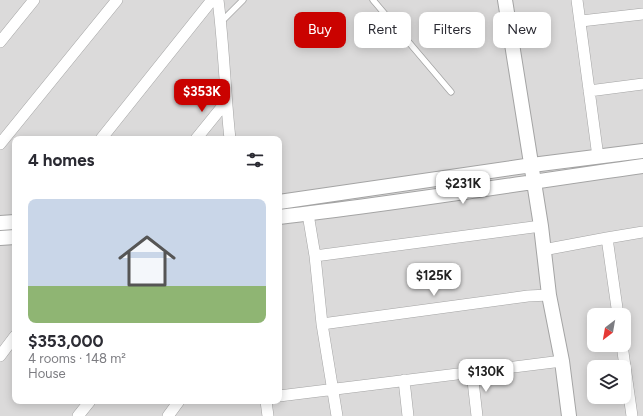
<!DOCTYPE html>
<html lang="en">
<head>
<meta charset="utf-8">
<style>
  :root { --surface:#fff; --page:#f2f2f3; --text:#2b2b33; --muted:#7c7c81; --accent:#ca0200 }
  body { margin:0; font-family:Figtree,sans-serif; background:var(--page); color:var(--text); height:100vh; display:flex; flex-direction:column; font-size:15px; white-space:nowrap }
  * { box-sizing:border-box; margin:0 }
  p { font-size:13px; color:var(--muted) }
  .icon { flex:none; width:22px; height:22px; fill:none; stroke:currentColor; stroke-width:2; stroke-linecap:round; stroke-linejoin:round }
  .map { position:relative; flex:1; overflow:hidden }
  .details { position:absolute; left:12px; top:136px; width:270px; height:268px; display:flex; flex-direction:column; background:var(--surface); border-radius:8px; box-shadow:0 2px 10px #0003 }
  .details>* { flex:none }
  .hud { position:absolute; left:294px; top:12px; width:289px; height:36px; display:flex; gap:8px }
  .needle { width:26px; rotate:211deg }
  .fabs { position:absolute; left:587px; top:308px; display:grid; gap:8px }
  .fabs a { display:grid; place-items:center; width:44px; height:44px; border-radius:8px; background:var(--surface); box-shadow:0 2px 10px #0003; font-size:20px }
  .price { position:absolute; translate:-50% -34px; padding:0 9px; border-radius:8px; background:#fff; color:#222; font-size:13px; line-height:26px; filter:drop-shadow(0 1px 2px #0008) }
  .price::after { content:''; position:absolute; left:50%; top:24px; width:12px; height:9px; margin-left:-6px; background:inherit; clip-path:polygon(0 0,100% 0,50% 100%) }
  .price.on { background:var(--accent); color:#fff }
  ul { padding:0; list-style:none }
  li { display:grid; align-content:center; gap:8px; height:212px; padding:0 16px }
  li span { display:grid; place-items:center; height:124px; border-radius:8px; color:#555 }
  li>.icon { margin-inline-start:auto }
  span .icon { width:72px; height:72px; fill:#fffc; stroke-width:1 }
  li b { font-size:17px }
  h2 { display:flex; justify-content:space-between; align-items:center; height:48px; padding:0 16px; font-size:17px }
  .chip { padding:0 14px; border-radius:8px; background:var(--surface); box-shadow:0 2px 10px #0003; font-size:14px; line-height:36px }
  .chip.on { background:var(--accent); color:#fff }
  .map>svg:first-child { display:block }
  .residential { fill:#dbdada; fill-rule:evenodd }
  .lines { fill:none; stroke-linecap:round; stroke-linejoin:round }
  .service-casing { stroke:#a4a4a4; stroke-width:7 }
  .minor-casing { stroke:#a4a4a4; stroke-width:12 }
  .tertiary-casing { stroke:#a4a4a4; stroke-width:16 }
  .service { stroke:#fff; stroke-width:5.5 }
  .minor { stroke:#fff; stroke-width:11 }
  .tertiary { stroke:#fff; stroke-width:14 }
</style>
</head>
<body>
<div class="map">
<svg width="643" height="416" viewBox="0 0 643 416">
  <rect width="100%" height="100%" fill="#efebe2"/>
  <!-- residential -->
  <path class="residential" d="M0 0H643V416H0ZM15 139H279V401H15ZM594 315H624V345H594ZM594 367H624V397H594Z"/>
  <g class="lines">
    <!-- service casing -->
    <g class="service-casing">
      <path id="service" d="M373 0 451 92
        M221 22 243 0"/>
    </g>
    <!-- minor casing -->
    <g class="minor-casing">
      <path id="minor" d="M218 0C224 46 225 93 230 139
        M577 0 598 157
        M581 21 643 14
        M0 42 34 0
        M589 91 643 84
        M101 139 212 0
        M196 139 226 102
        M0 144 117 0
        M308 214 315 256 322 324 337 416
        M607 238 618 315
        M543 250 607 238 643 232
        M315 256 541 226
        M322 324 528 296 549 295
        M622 345 632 416
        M0 356 15 336
        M472 372 477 416
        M404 380 408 416
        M279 396 562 361
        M266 401 268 416
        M78 416 90 401
        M168 416 179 401"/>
    </g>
    <!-- tertiary casing -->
    <g class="tertiary-casing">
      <path id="tertiary" d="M505 0 541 226 549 295 562 361 569 416
        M279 202 532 165 643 151
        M279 217C401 203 522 183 643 166
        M0 223 15 222
        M0 238 15 237"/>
    </g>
    <!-- service -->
    <use href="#service" class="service"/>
    <!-- minor -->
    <use href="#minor" class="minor"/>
    <!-- tertiary -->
    <use href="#tertiary" class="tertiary"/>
  </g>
</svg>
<div class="fabs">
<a><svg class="needle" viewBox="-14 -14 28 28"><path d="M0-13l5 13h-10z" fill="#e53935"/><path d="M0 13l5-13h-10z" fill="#7c7c81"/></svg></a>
<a><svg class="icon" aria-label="layers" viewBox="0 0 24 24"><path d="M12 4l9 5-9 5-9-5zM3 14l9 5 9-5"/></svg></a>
</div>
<b class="price on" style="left:202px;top:113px">$353K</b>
<b class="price" style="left:463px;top:205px">$231K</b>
<b class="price" style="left:434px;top:297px">$125K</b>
<b class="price" style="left:486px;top:393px">$130K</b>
<div class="hud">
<a class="chip on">Buy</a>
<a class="chip">Rent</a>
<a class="chip">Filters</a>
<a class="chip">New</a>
</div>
<section class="details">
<h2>4 homes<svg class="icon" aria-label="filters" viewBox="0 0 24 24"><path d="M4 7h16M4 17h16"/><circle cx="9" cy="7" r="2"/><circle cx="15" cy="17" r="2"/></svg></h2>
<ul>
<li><span style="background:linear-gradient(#c9d6e8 70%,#8fb573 0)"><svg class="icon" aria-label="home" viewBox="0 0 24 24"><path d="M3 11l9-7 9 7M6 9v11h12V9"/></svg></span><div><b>$353,000</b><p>4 rooms · 148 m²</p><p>House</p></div></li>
</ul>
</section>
</div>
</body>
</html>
